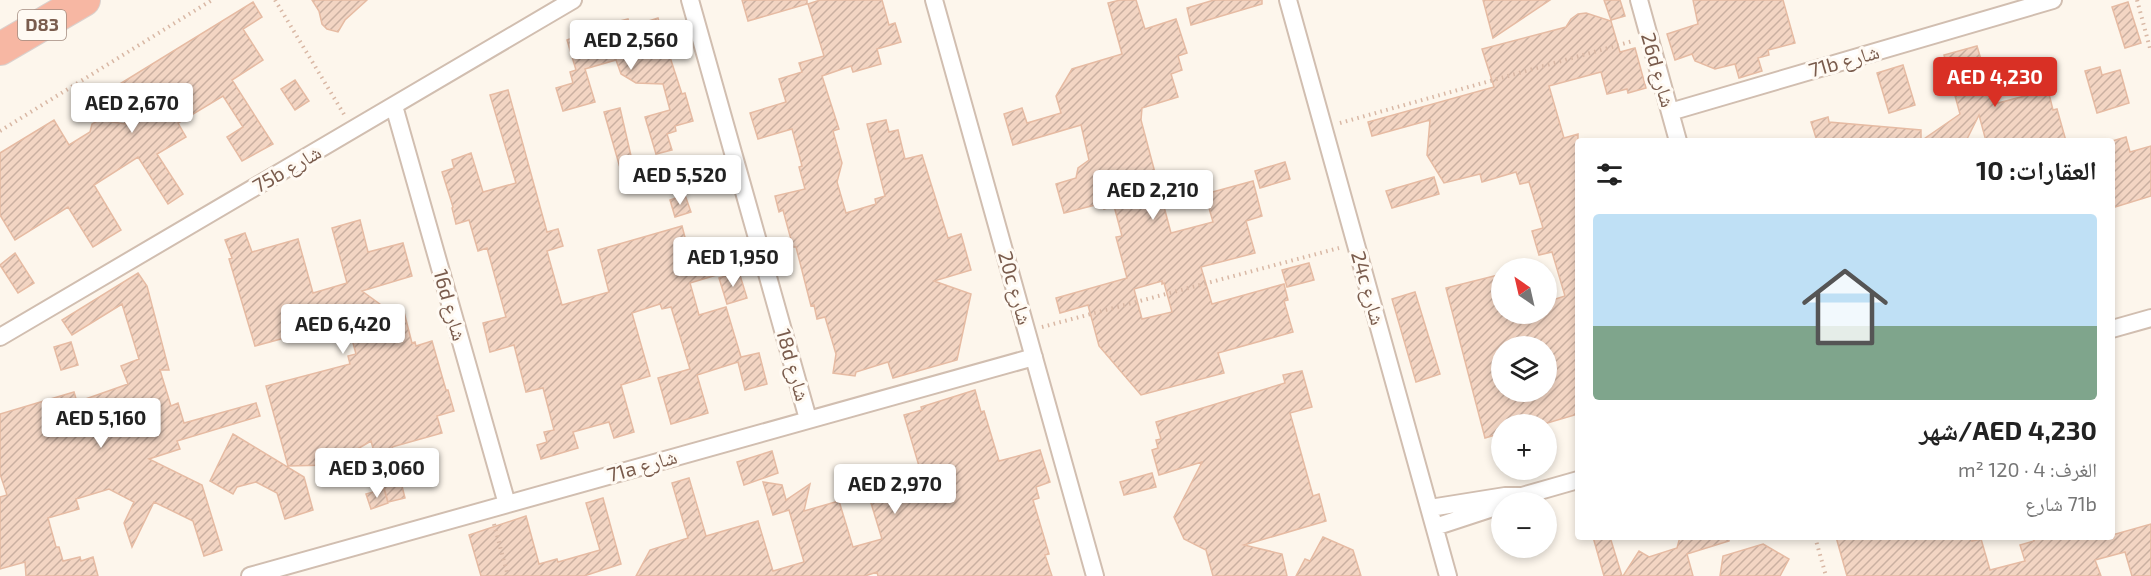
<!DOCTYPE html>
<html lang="ar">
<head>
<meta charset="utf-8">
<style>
  :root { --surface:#fff; --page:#f2f2f2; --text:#222; --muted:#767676; --line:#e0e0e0; --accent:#d93025 }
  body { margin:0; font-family:"Exo 2","Noto Naskh Arabic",sans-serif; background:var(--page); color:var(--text); direction:rtl; height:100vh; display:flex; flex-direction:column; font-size:22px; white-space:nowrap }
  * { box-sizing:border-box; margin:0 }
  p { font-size:20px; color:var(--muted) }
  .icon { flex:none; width:33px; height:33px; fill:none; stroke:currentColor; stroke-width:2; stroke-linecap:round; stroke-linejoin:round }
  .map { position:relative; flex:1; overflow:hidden; direction:ltr }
  .details { position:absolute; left:1575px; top:138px; width:540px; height:402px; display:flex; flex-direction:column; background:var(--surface); border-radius:6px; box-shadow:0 3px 9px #0003; direction:rtl }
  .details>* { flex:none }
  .needle { width:39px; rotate:326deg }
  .controls { position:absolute; left:1491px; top:258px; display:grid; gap:12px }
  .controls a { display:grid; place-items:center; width:66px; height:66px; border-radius:50%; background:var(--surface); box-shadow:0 3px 9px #0003; font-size:30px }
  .price { position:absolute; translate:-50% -51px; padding:0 14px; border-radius:6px; background:#fff; color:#222; font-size:20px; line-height:39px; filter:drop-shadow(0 2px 3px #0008) }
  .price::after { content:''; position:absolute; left:50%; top:36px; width:18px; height:14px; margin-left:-9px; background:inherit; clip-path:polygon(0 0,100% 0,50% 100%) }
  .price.current { background:var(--accent); color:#fff }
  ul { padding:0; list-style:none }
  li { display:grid; align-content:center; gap:12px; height:318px; padding:0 18px }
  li+li { border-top:2px solid var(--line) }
  li span { display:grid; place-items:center; height:186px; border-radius:6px; color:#555 }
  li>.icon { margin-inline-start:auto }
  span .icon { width:108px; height:108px; fill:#fffc; stroke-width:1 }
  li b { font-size:26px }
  h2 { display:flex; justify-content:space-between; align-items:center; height:72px; padding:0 18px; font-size:26px }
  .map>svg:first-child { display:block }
  .building { fill:url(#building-hatch); stroke:#e6bba3; stroke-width:1.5; fill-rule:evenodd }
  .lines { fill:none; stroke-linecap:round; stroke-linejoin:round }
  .minor-casing { stroke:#d1beb0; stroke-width:20 }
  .motorway-casing { stroke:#dad1cd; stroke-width:34 }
  .path { stroke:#d9b8a5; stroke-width:4; stroke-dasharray:1.5 4.5; stroke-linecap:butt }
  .minor { stroke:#fff; stroke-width:16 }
  .motorway { stroke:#f7b7a3; stroke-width:32 }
  .labels { text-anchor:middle; stroke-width:6; stroke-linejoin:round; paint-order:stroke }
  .shield { fill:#fffaf3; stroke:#a28b7f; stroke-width:1.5 }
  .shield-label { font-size:18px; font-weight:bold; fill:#7a5c4d }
  .street-label { font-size:20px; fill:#7a5c4d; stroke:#fffaf3 }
</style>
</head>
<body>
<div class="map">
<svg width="2151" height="576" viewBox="0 0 2151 576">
  <defs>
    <pattern id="building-hatch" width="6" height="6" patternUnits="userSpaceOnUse" patternTransform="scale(1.5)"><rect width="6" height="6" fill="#f3d5c3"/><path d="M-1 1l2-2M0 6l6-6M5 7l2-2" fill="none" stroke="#cab0a1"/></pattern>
  </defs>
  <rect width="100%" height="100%" fill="#fdf6ec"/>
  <!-- building -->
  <path class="building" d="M312 0H367L345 20 338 32 327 29 322 24 319 11Z
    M742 0H807V4L748 21Z
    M820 0H882L889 25 895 23 901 42 877 49 881 64 853 72 851 66 822 76 839 129 833 131 842 163 837 182 846 213 876 204 875 199 885 196 867 124 886 120 889 132 898 130 905 159 922 155 948 238 961 234 971 270 934 281 971 294 957 360 893 378 888 362 856 372 855 376 833 373 836 354 825 317 817 319 814 305 811 306 796 247H793L783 210 779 212 775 196 805 189 799 167 802 166 792 129 758 139 750 113 786 102 779 79 802 72 799 63 824 56 808 4Z
    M1120 0H1136L1145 29 1176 19 1187 53 1178 56 1182 70 1171 74 1178 97 1142 108 1141 120 1171 233 1213 222 1205 194 1253 181 1262 216 1246 221 1255 253 1201 267 1212 304 1284 284 1288 300 1284 301 1293 332 1218 353 1224 373 1141 395 1099 346 1088 305 1060 313 1056 298 1127 278 1116 237 1122 236 1114 206 1104 209 1103 203 1064 213 1056 184 1076 178 1078 168 1089 160 1081 125 1013 145 1004 114 1022 108 1027 123 1061 113 1056 96 1072 69 1122 54 1108 3ZM1162 281V284L1164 283 1172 312 1142 319 1134 289Z
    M1214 0H1262V4L1191 25 1187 8Z
    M1483 0H1550L1493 38Z
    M1604 0H1620L1625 16 1611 20Z
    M1693 0H1783L1795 43 1768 50 1769 55 1758 58 1762 71 1739 78 1735 64 1715 69 1695 61 1692 54 1675 60 1667 34 1698 24Z
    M253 2 262 17 243 29 263 60 232 80 273 144 242 161 227 137 243 127 223 96 178 123 186 137 157 154 183 194 168 204 138 157 94 185 121 230 93 247 68 207 15 240 0 215V153L54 120 69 145 90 132 92 124 99 120 126 124 114 105 126 98 118 85Z
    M2128 2 2141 43 2125 48 2112 7Z
    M1586 13 1611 21 1620 52 1635 48 1646 88 1628 93 1627 89 1607 94 1601 72 1549 86 1564 138 1578 134V414L1544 424H1502V433L1485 438 1446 288 1502 274V314H1546V302L1565 296 1552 252 1539 255 1532 231 1543 228 1529 182 1520 184 1516 172 1482 182 1480 174 1444 183 1427 155 1430 120 1372 136 1368 122 1494 87 1482 49 1566 27 1571 19 1578 14ZM1502 346H1546V392H1502Z
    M658 18 660 25 669 22 677 46 667 48 682 94 685 93 693 121 675 126 676 131 667 134 672 150 656 154 645 117 670 110 663 84 636 83 621 74 616 60 585 69 595 102 563 111 556 88 573 83 570 72 576 70 567 40 583 34 584 40 608 33V24L628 19 630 27Z
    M1977 46 1994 104 2048 90 2053 110 2057 109 2066 141H1986L1979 115 1966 141H1921L1960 114 1944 55Z
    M1903 65 1915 105 1889 113 1877 73Z
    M2100 67 2102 75 2120 70 2129 103 2097 113 2085 71Z
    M295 80 309 101 295 110 281 89Z
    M508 90 547 232 558 229 563 246 547 251 562 305 609 292 598 250 682 226 692 264 725 254 730 271 690 283 699 315 726 307 741 357 759 353 767 384 745 390 738 362 697 375 708 413 671 424 658 378 690 369 671 307 662 309 660 304 632 313 650 376 621 385 634 432 614 438 609 422 573 432 578 448 541 459 537 445 547 442 544 432 554 430 543 388 526 392 514 345 490 352 483 323 506 317 487 248 478 251 469 220 456 224 452 208 453 207 442 172 454 168 452 160 471 153 483 192 516 183 490 95Z
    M620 108 637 182 625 185 604 112Z
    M1828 117 1829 122 1921 130V141H1817L1811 122Z
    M2126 137 2130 152 2151 146V196L2112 208V141Z
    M1285 162 1290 179 1260 188 1255 171Z
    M1434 177 1439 194 1392 208 1386 191Z
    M685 195 691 212 675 217 670 200Z
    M360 220 368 252 403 243 412 276 362 291 395 315 404 312 412 343 415 342 416 346 432 341 446 390H448L454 411 437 416 442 433 392 447 405 498 388 502 371 441 330 465 288 466 266 386 350 364 348 356 356 354 347 321 255 346 229 259 232 258 225 240 245 233 252 252 298 239 313 293 347 283 332 228Z
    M15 253 34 283 18 293 0 265Z
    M1309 263 1314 280 1287 287 1282 270Z
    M739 272 747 298 727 304 719 278Z
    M138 273 147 286 169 370H160L171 406 178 403 184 423 256 403 260 416 177 441 180 449 149 459 202 485 222 550 204 556 193 521 154 502 132 547 124 523 134 502 109 489 76 499 79 509 48 518 56 547H59L63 561 80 557 81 561 93 557 98 576H26L25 562 0 569V497L7 495 0 474V414L74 392 77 402 128 384 121 366 139 359 122 304 72 335 62 320Z
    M1415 292 1440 374 1416 382 1392 299Z
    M71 342 78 365 61 370 54 347Z
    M1302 371 1312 407 1290 413 1313 496 1319 494 1326 521 1244 545 1282 554 1287 576H1213L1206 550 1184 539 1174 517 1202 462 1159 475 1152 450 1158 448 1156 440 1161 439 1156 422 1285 383 1283 375Z
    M975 390 981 412 984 411 999 461 1040 450 1050 482 1036 487 1039 498 1033 500 1049 554 1045 555 1052 576H878L877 572 865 576H636L650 550 688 538 672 483 689 478 706 536 758 521 773 571 804 562 789 510 773 515 763 482 782 485 786 500 810 484 804 511 839 501 853 547 882 539 867 490 903 478 901 471 919 466 904 415 922 410 921 407Z
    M233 434 304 477 313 510 285 519 277 493 256 482 237 487 233 494 210 481Z
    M772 451 778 473 744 485 737 462Z
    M1152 473 1156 487 1124 495 1120 482Z
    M384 489 388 503 371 509 366 494Z
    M603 498 621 564 584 576H481L469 535 526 516 539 564 557 559 558 562 600 550 586 503Z
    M2151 524V576H2132L2125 552 2095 560 2101 576H1847L1836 537H1971L1972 541 1981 539 1990 570 2025 561 2020 545 2034 541 2033 537H2112V535Z
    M1323 537 1353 550 1361 576H1296L1305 559 1310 561Z
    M1593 537H1610L1622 576H1604Z
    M1680 537H1729V541L1687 554 1693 576H1623L1639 551 1649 557 1677 548Z
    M1763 544 1789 559 1780 576H1720L1723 556Z"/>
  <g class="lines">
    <!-- minor casing -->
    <g class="minor-casing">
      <path id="minor" d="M690 0 808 419
        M934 0 1095 576
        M1288 0 1448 576
        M1639 0 1678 141
        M394 106 507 504
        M1670 112 2053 0
        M2112 329 2151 318
        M0 337 573 0
        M1513 500 1522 496 1578 480
        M1430 508 1505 496H1522
        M1435 527 1502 505
        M250 576 1034 357"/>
    </g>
    <!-- motorway casing -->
    <g class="motorway-casing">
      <path id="motorway" d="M0 49 84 0"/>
    </g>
    <!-- path -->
    <path class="path" d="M275 0 345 116
      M2137 0 2151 52
      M1340 123 1633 41
      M0 131 212 0
      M1042 327 1339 248
      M494 524 508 576
      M1815 537 1826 576"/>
    <!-- minor -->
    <use href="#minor" class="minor"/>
    <!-- motorway -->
    <use href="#motorway" class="motorway"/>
  </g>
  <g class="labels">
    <!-- shield labels -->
    <rect class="shield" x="18" y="10" width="48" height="30" rx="4.5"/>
    <g class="shield-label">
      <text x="42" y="31">D83</text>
    </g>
    <!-- street labels -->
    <g class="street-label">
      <text transform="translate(1844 61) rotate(-16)" y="7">71b شارع</text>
      <text transform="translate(1658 70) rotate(74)" y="7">26d شارع</text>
      <text transform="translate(287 169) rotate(-30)" y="7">75b شارع</text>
      <text transform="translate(1015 288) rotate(74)" y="7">20c شارع</text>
      <text transform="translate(1368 288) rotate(74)" y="7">24c شارع</text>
      <text transform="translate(450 305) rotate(74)" y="7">16d شارع</text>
      <text transform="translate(793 365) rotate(74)" y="7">18d شارع</text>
      <text transform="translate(642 466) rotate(-16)" y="7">71a شارع</text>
    </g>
  </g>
</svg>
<div class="controls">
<a><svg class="needle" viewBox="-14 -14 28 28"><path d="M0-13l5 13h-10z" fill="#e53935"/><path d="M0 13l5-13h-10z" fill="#767676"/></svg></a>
<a><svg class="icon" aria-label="layers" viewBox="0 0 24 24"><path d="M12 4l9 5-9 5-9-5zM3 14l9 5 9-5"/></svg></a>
<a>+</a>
<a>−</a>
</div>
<b class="price" style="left:631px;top:71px">AED 2,560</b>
<b class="price current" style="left:1995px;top:108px">AED 4,230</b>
<b class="price" style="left:132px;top:134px">AED 2,670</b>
<b class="price" style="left:680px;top:206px">AED 5,520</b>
<b class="price" style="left:1153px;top:221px">AED 2,210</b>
<b class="price" style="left:733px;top:288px">AED 1,950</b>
<b class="price" style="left:343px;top:355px">AED 6,420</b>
<b class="price" style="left:101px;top:449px">AED 5,160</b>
<b class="price" style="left:377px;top:499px">AED 3,060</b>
<b class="price" style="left:895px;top:515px">AED 2,970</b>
<section class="details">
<h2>العقارات: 10<svg class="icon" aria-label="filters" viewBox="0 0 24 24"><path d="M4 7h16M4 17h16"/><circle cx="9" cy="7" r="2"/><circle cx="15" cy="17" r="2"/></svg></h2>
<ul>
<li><span style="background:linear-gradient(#bfe0f5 60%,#7fa58c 0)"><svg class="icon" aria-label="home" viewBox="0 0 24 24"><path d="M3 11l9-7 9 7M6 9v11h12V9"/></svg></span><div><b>AED 4,230/شهر</b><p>الغرف: 4 · 120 m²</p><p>71b شارع</p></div></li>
</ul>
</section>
</div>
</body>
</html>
